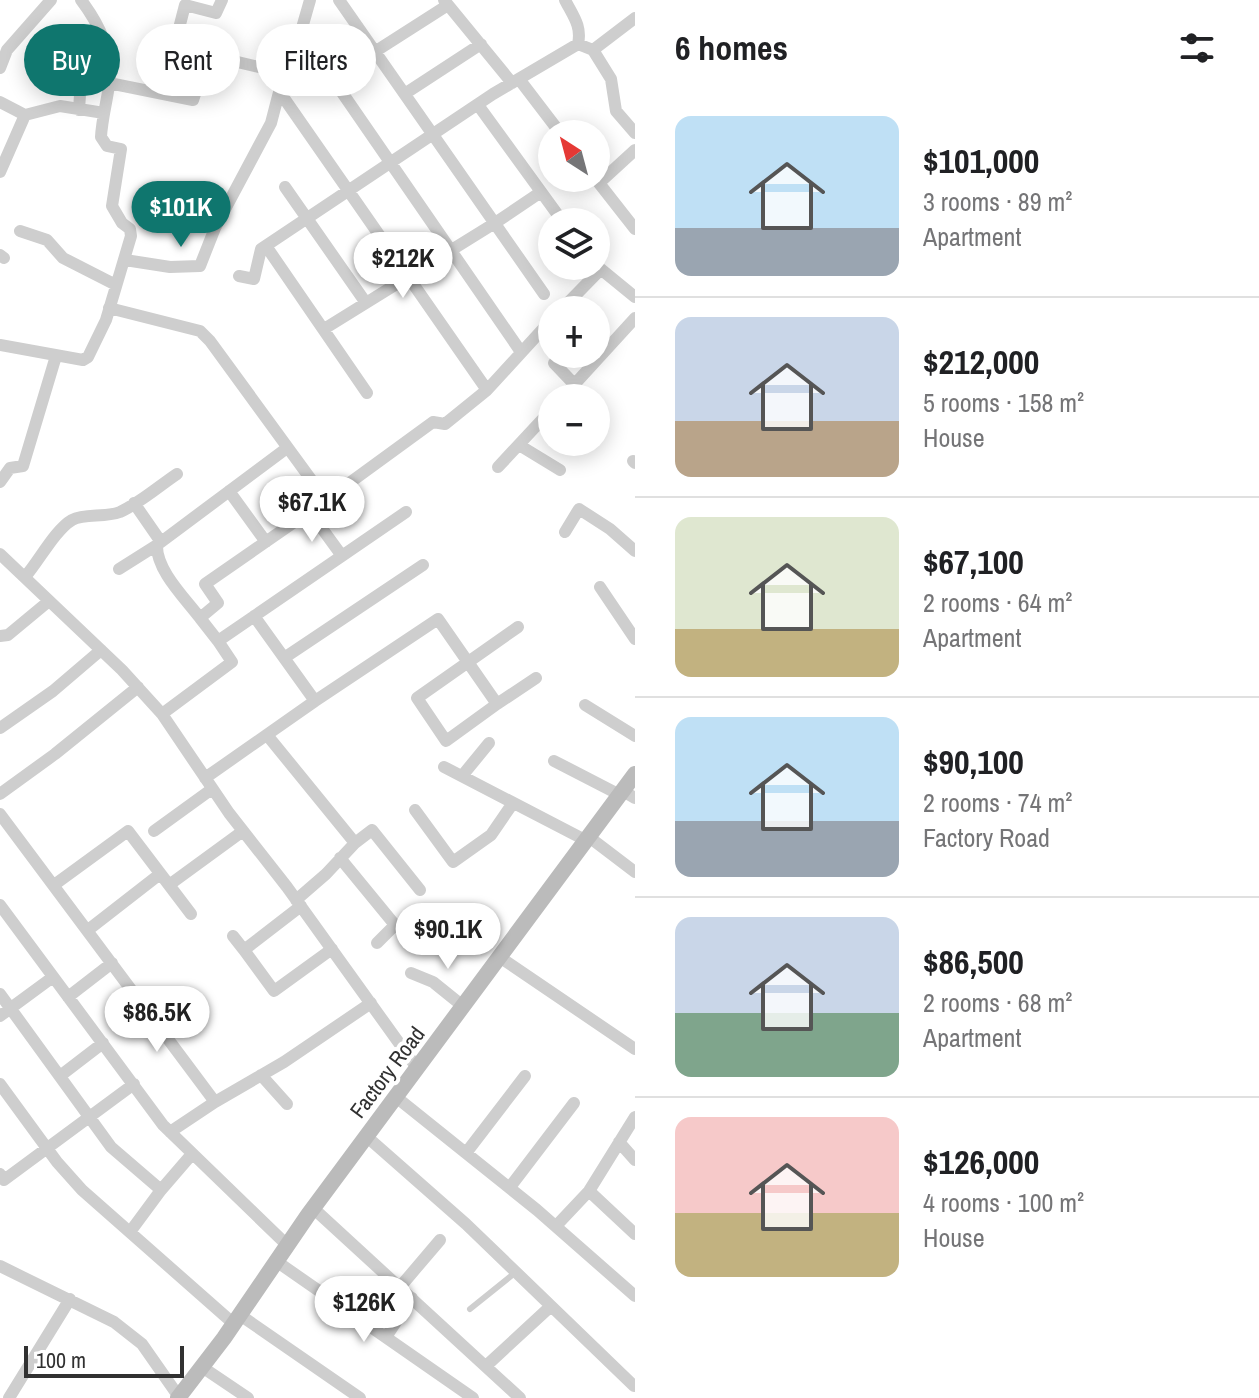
<!DOCTYPE html>
<html lang="en">
<head>
<meta charset="utf-8">
<style>
  :root { --surface:#fff; --page:#f6f6f6; --text:#202124; --muted:#757577; --line:#e0e0e0; --accent:#0f766e }
  body { margin:0; font-family:"Archivo Narrow",sans-serif; background:var(--page); color:var(--text); height:100vh; display:flex; flex-direction:column; font-size:30px; white-space:nowrap }
  * { box-sizing:border-box; margin:0 }
  p { font-size:26px; color:var(--muted) }
  .icon { flex:none; width:44px; height:44px; fill:none; stroke:currentColor; stroke-width:2; stroke-linecap:round; stroke-linejoin:round }
  .map { position:relative; flex:1; overflow:hidden }
  .details { display:flex; flex-direction:column; background:var(--surface); width:624px }
  .details>* { flex:none }
  .banner { position:absolute; left:24px; top:24px; width:490px; height:72px; display:flex; gap:16px }
  .needle { width:52px; rotate:324deg }
  .fabs { position:absolute; left:538px; top:120px; display:grid; gap:16px }
  .fabs a { display:grid; place-items:center; width:72px; height:72px; border-radius:50%; background:var(--surface); box-shadow:0 4px 20px #0003; font-size:40px }
  .scale { position:absolute; left:24px; bottom:20px; width:160px; box-sizing:border-box; padding-left:8px; border:4px solid #313131; border-top:0; font-size:22px; line-height:28px; white-space:nowrap; color:#313131; -webkit-text-stroke:6px #fff; paint-order:stroke }
  .price { position:absolute; translate:-50% -68px; padding:0 18px; border-radius:28px; background:#fff; color:#222; font-size:26px; line-height:52px; filter:drop-shadow(0 2px 4px #0008) }
  .price::after { content:''; position:absolute; left:50%; top:48px; width:24px; height:18px; margin-left:-12px; background:inherit; clip-path:polygon(0 0,100% 0,50% 100%) }
  .price.active { background:var(--accent); color:#fff }
  ul { padding:0; list-style:none }
  li { display:flex; align-items:center; gap:24px; height:200px; padding:0 40px }
  li+li { border-top:2px solid var(--line) }
  li span { display:grid; place-items:center; flex:none; width:224px; height:160px; border-radius:16px; color:#555 }
  li>.icon { margin-inline-start:auto }
  span .icon { width:96px; height:96px; fill:#fffc; stroke-width:1 }
  li b { font-size:34px }
  h2 { display:flex; justify-content:space-between; align-items:center; height:96px; padding:0 40px; font-size:34px }
  .chip { padding:0 28px; border-radius:36px; background:var(--surface); box-shadow:0 4px 20px #0003; font-size:28px; line-height:72px }
  .chip.active { background:var(--accent); color:#fff }
  main { display:flex; flex:1; min-height:0 }
  .map>svg:first-child { display:block }
  .lines { fill:none; stroke-linecap:round; stroke-linejoin:round }
  .lane { stroke:#cecece; stroke-width:6 }
  .street { stroke:#cecece; stroke-width:12 }
  .secondary { stroke:#bbb; stroke-width:16 }
  .labels { text-anchor:middle; stroke-width:8; stroke-linejoin:round; paint-order:stroke }
  .street-label { font-size:22px; fill:#313131; stroke:#fff }
</style>
</head>
<body>
<main>
<div class="map">
<svg width="635" height="1398" viewBox="0 0 635 1398">
  <rect width="100%" height="100%" fill="#fff"/>
  <g class="lines">
    <!-- lane -->
    <path class="lane" d="M470 1309 516 1272"/>
    <!-- street -->
    <path class="street" d="M339 0 544 294
      M444 0 512 83
      M565 0C573 16 582 26 578 44
      M300 35 330 75 521 352
      M176 40 185 5 216 13 222 0
      M593 50 611 79 616 111 635 133
      M376 51 448 5
      M0 68 7 50 51 0
      M519 79 561 134
      M109 83 193 100 208 55 284 73
      M279 91 487 390
      M406 93 481 44
      M0 102 25 115 60 106 104 113
      M478 105 563 222
      M79 110 82 64 98 28
      M0 172 25 115
      M595 178 635 229
      M599 183 635 150
      M285 187 366 303
      M20 231 47 240 63 258 116 285
      M266 246 367 393
      M0 255 4 258
      M125 260 170 267 200 266 215 228 271 123 284 73 300 35 310 0
      M597 266 635 297
      M239 276 254 279 261 249 493 94 578 44 593 50 635 18
      M109 308 200 331 210 341 326 500 205 584 218 603 200 618C185 598 156 570 157 545L287 448
      M561 310 601 269
      M324 329 495 223 541 192
      M0 345 83 360 88 357 106 320 131 236 130 229 122 223 112 206 121 149 107 146 101 137C102 116 109 95 110 75 111 48 96 20 81 0
      M554 363 574 384
      M562 398 635 318
      M519 445 560 470
      M633 461 635 463
      M498 467 552 409
      M0 482 10 468 23 466 56 356
      M229 491 266 542
      M326 500 433 422 445 424 487 390 552 319
      M134 503 161 542
      M310 512 342 556
      M565 532 579 509 610 529 635 551
      M0 554 122 670 162 714 229 813 287 887 417 1068
      M119 569 157 545
      M25 577C39 561 55 530 72 520 85 513 104 518 120 512 140 503 159 486 177 474
      M600 587 635 639
      M200 618 218 641 406 512
      M0 636 8 635 49 601
      M284 658 423 565
      M315 701 438 619 497 704 536 678
      M497 704 446 741 417 698 518 627
      M585 705 635 736
      M162 714 232 662 218 641
      M0 728 53 691 101 650
      M267 735 355 843 326 874 296 900
      M554 761 620 795
      M444 767 587 841
      M462 776 489 743
      M205 778 315 701 254 616
      M623 791 635 798
      M0 794 55 754 138 687
      M415 810 453 862 491 835 513 803
      M0 814 215 1102 284 1062 371 1003
      M154 831 212 789
      M589 837 635 872
      M355 843 372 830 420 890
      M340 858 395 925 377 943
      M54 885 128 831 169 885
      M0 905 163 1125 287 1245
      M301 906 244 950 274 991 332 949
      M191 914 169 885 243 831
      M88 930 160 874
      M233 936 244 950
      M501 958 635 1049
      M411 973 433 982 464 1007
      M0 994 111 1147 161 1190 130 1232
      M68 997 112 963
      M0 1016 53 977
      M261 1075 287 1104
      M60 1076 103 1043
      M0 1084 57 1162 82 1190 234 1324
      M396 1097 537 1210 635 1296
      M170 1132 215 1102
      M366 1136 466 1224 634 1386
      M619 1142 635 1160
      M466 1153 525 1076
      M0 1174 4 1180 134 1084
      M510 1187 574 1103
      M161 1190 192 1154
      M589 1191 635 1234
      M313 1208 520 1398
      M556 1226 589 1191 635 1117
      M276 1261 473 1398
      M0 1266 114 1322 142 1344 179 1397
      M400 1287 440 1240
      M240 1315 360 1398
      M386 1337 412 1298
      M486 1366 551 1306
      M202 1367 248 1398
      M9 1398 70 1299"/>
    <!-- secondary -->
    <path class="secondary" d="M178 1398 224 1338 308 1215 635 774"/>
  </g>
  <g class="labels">
    <!-- street labels -->
    <g class="street-label">
      <text transform="translate(387 1072) rotate(-53)" y="8">Factory Road</text>
    </g>
  </g>
</svg>
<div class="fabs">
<a><svg class="needle" viewBox="-14 -14 28 28"><path d="M0-13l5 13h-10z" fill="#e53935"/><path d="M0 13l5-13h-10z" fill="#757577"/></svg></a>
<a><svg class="icon" aria-label="layers" viewBox="0 0 24 24"><path d="M12 4l9 5-9 5-9-5zM3 14l9 5 9-5"/></svg></a>
<a>+</a>
<a>−</a>
</div>
<div class="scale">100 m</div>
<b class="price active" style="left:181px;top:249px">$101K</b>
<b class="price" style="left:403px;top:300px">$212K</b>
<b class="price" style="left:312px;top:544px">$67.1K</b>
<b class="price" style="left:448px;top:971px">$90.1K</b>
<b class="price" style="left:157px;top:1054px">$86.5K</b>
<b class="price" style="left:364px;top:1344px">$126K</b>
<div class="banner">
<a class="chip active">Buy</a>
<a class="chip">Rent</a>
<a class="chip">Filters</a>
</div>
</div>
<section class="details">
<h2>6 homes<svg class="icon" aria-label="filters" viewBox="0 0 24 24"><path d="M4 7h16M4 17h16"/><circle cx="9" cy="7" r="2"/><circle cx="15" cy="17" r="2"/></svg></h2>
<ul>
<li><span style="background:linear-gradient(#bfe0f5 70%,#9aa5b1 0)"><svg class="icon" aria-label="home" viewBox="0 0 24 24"><path d="M3 11l9-7 9 7M6 9v11h12V9"/></svg></span><div><b>$101,000</b><p>3 rooms · 89 m²</p><p>Apartment</p></div></li>
<li><span style="background:linear-gradient(#c9d6e8 65%,#b9a48a 0)"><svg class="icon" aria-label="home" viewBox="0 0 24 24"><path d="M3 11l9-7 9 7M6 9v11h12V9"/></svg></span><div><b>$212,000</b><p>5 rooms · 158 m²</p><p>House</p></div></li>
<li><span style="background:linear-gradient(#dfe7d0 70%,#c2b280 0)"><svg class="icon" aria-label="home" viewBox="0 0 24 24"><path d="M3 11l9-7 9 7M6 9v11h12V9"/></svg></span><div><b>$67,100</b><p>2 rooms · 64 m²</p><p>Apartment</p></div></li>
<li><span style="background:linear-gradient(#bfe0f5 65%,#9aa5b1 0)"><svg class="icon" aria-label="home" viewBox="0 0 24 24"><path d="M3 11l9-7 9 7M6 9v11h12V9"/></svg></span><div><b>$90,100</b><p>2 rooms · 74 m²</p><p>Factory Road</p></div></li>
<li><span style="background:linear-gradient(#c9d6e8 60%,#7fa58c 0)"><svg class="icon" aria-label="home" viewBox="0 0 24 24"><path d="M3 11l9-7 9 7M6 9v11h12V9"/></svg></span><div><b>$86,500</b><p>2 rooms · 68 m²</p><p>Apartment</p></div></li>
<li><span style="background:linear-gradient(#f6c9c9 60%,#c2b280 0)"><svg class="icon" aria-label="home" viewBox="0 0 24 24"><path d="M3 11l9-7 9 7M6 9v11h12V9"/></svg></span><div><b>$126,000</b><p>4 rooms · 100 m²</p><p>House</p></div></li>
</ul>
</section>
</main>
</body>
</html>
